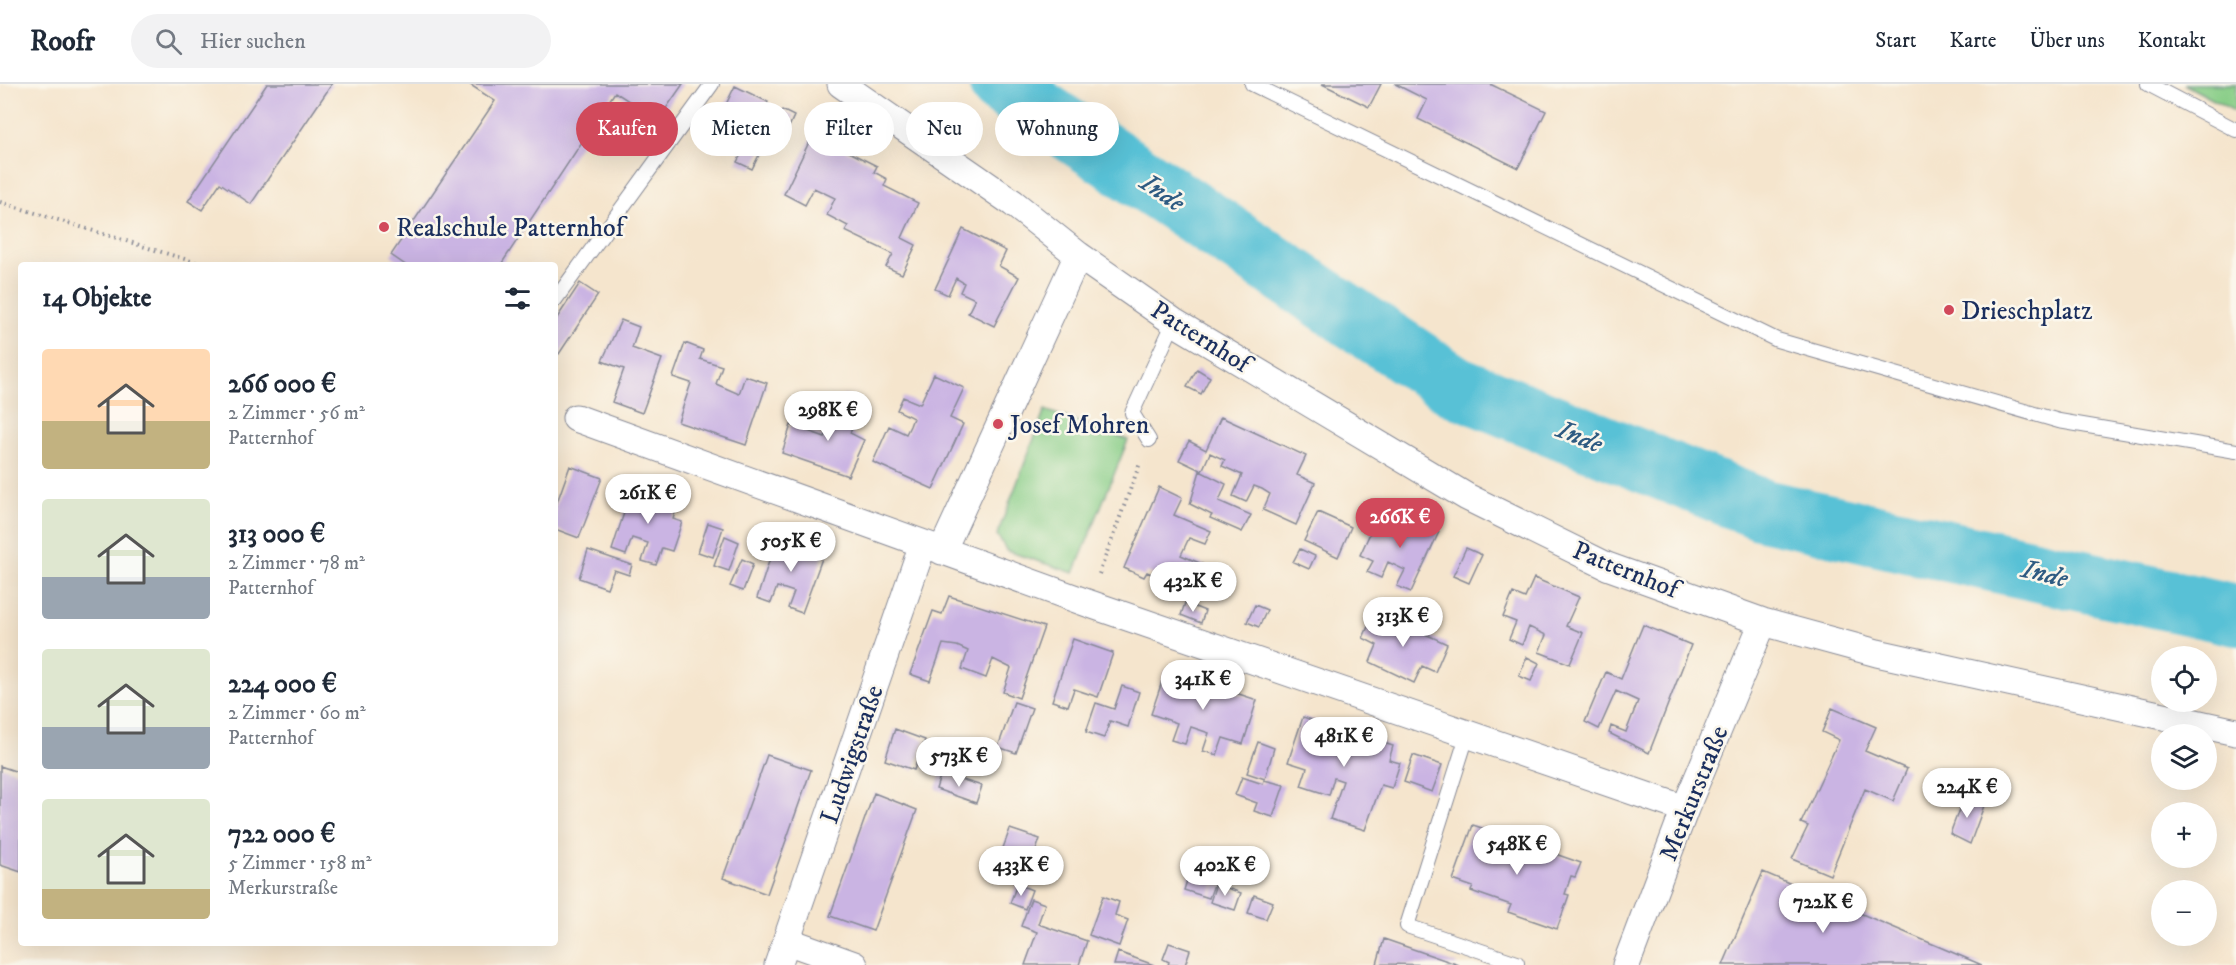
<!DOCTYPE html>
<html lang="de">
<head>
<meta charset="utf-8">
<style>
  :root { --surface:#fff; --page:#f2f2f3; --text:#1f2937; --muted:#747a83; --line:#e0e1e3; --accent:#d1495b }
  body { margin:0; font-family:"IM FELL DW Pica",serif; background:var(--page); color:var(--text); height:100vh; display:flex; flex-direction:column; font-size:22px; white-space:nowrap }
  * { box-sizing:border-box; margin:0 }
  p { font-size:20px; color:var(--muted) }
  .icon { flex:none; width:33px; height:33px; fill:none; stroke:currentColor; stroke-width:2; stroke-linecap:round; stroke-linejoin:round }
  .map { position:relative; flex:1; overflow:hidden }
  .details { position:absolute; left:18px; top:178px; width:540px; height:684px; display:flex; flex-direction:column; background:var(--surface); border-radius:6px; box-shadow:0 6px 24px #0002 }
  .details>* { flex:none }
  .banner { position:absolute; left:576px; top:18px; width:570px; height:54px; display:flex; gap:12px }
  .tools { position:absolute; left:2151px; top:562px; display:grid; gap:12px }
  .tools a { display:grid; place-items:center; width:66px; height:66px; border-radius:50%; background:var(--surface); box-shadow:0 6px 24px #0002; font-size:30px }
  .price { position:absolute; translate:-50% -51px; padding:0 14px; border-radius:21px; background:#fff; color:#222; font-size:20px; line-height:39px; filter:drop-shadow(0 2px 3px #0008) }
  .price::after { content:''; position:absolute; left:50%; top:36px; width:18px; height:14px; margin-left:-9px; background:inherit; clip-path:polygon(0 0,100% 0,50% 100%) }
  .price.current { background:var(--accent); color:#fff }
  ul { padding:0; list-style:none }
  li { display:flex; align-items:center; gap:18px; height:150px; padding:0 24px }
  li span { display:grid; place-items:center; flex:none; width:168px; height:120px; border-radius:6px; color:#555 }
  li>.icon { margin-inline-start:auto }
  span .icon { width:72px; height:72px; fill:#fffc; stroke-width:1 }
  li b { font-size:26px }
  h2 { display:flex; justify-content:space-between; align-items:center; height:72px; padding:0 24px; font-size:26px }
  .chip { padding:0 21px; border-radius:27px; background:var(--surface); box-shadow:0 6px 24px #0002; font-size:21px; line-height:54px }
  .chip.current { background:var(--accent); color:#fff }
  header { display:flex; align-items:center; gap:36px; box-sizing:border-box; height:84px; padding:0 30px; background:var(--surface); border-bottom:2px solid var(--line) }
  header strong { font-size:28px }
  nav { display:flex; gap:33px; margin-inline-start:auto; font-size:21px }
  .search { width:420px; height:54px; background:var(--page); display:flex; align-items:center; gap:15px; box-sizing:border-box; padding:0 21px; border-radius:33px; color:var(--muted); font-size:22px }
  .map>svg:first-child { display:block }
  .green { fill:#88cd87; stroke:#527e72; stroke-width:1.5 }
  .lines { fill:none; stroke-linecap:round; stroke-linejoin:round }
  .river { stroke:#59c1d6; stroke-width:62 }
  .building { fill:#cab4e3 }
  .service-casing { stroke:#888a96; stroke-width:16 }
  .minor-casing { stroke:#888a96; stroke-width:29 }
  .path { stroke:#888a96; stroke-width:4; stroke-dasharray:1.5 4.5; stroke-linecap:butt }
  .service { stroke:#fff; stroke-width:14 }
  .minor { stroke:#fff; stroke-width:27 }
  .poi-dot { fill:#d1495b; stroke:#fbf7ec; stroke-width:2 }
  .labels { text-anchor:middle; stroke-width:5; stroke-linejoin:round; paint-order:stroke }
  .poi-label { font-size:26px; fill:#1b2f5e; stroke:#fbf7ec; text-anchor:start }
  .street-label { font-size:26px; fill:#1b2f5e; stroke:#fbf7ec }
  .water-label { font-size:27px; font-style:italic; fill:#2e5b82; stroke:#fbf7ec }
</style>
</head>
<body>
<header>
<strong>Roofr</strong>
<div class="search"><svg class="icon" aria-label="search" viewBox="0 0 24 24"><circle cx="10" cy="10" r="6"/><path d="M15 15l6 6"/></svg>Hier suchen</div>
<nav><a>Start</a><a>Karte</a><a>Über uns</a><a>Kontakt</a></nav>
</header>
<div class="map">
<svg width="2236" height="881" viewBox="0 0 2236 881">
  <rect width="100%" height="100%" fill="#fbf7ec"/>
  <filter id="ink" filterUnits="userSpaceOnUse"><feTurbulence type="fractalNoise" baseFrequency=".0167" numOctaves="2"/><feDisplacementMap in="SourceGraphic" scale="12" xChannelSelector="R" yChannelSelector="G"/><feConvolveMatrix kernelMatrix="1 2 1 2 8 2 1 2 1" color-interpolation-filters="sRGB"/></filter>
  <filter id="wash" filterUnits="userSpaceOnUse"><feTurbulence type="fractalNoise" baseFrequency=".008" numOctaves="4" result="noise"/><feDisplacementMap in="SourceGraphic" scale="24" xChannelSelector="R" yChannelSelector="G"/><feGaussianBlur stdDeviation="1.35" result="paint"/><feColorMatrix in="noise" values="0 0 0 0 0 0 0 0 0 0 0 0 0 0 0 0 0 1.4 0 .05"/><feComposite in="paint" operator="in"/></filter>
  <g filter="url(#wash)">
    <rect width="100%" height="100%" fill="#f5e5cd"/>
    <!-- green -->
    <path class="green" d="M2184 0H2236V28Z
      M1045 326 1128 356 1074 489 1007 467 997 451Z"/>
    <g class="lines">
      <!-- river -->
      <path class="river" d="M1000 0 1455 302 1763 426 2236 531"/>
    </g>
    <g id="blocks">
      <!-- building -->
      <path class="building" d="M267 0H332L251 120 220 99 202 126 188 117Z
        M469 0H683L658 36 615 8 500 182H407L391 171 495 17Z
        M1322 0H1381L1369 23Z
        M1395 0H1490L1546 27 1518 84 1418 35 1427 16Z
        M735 2 768 18 757 41 771 48 782 26 794 32 782 58 769 51 752 85 737 78 743 67 711 51Z
        M813 50 877 82 874 88 887 95 884 102 918 119 902 154 916 161 902 190 886 183 893 170 845 147 848 142 827 131 835 114 814 104 805 121 784 110Z
        M963 145 1006 167 999 182 1019 193 994 242 968 229 975 215 960 208 964 199 956 194 948 211 935 205Z
        M580 199 598 211 559 270 555 267V237Z
        M621 236 639 243 632 264 662 275 642 329 612 318 624 285 602 277Z
        M685 259 703 266 700 275 722 282 716 300 739 310 745 292 767 299 746 361 678 338 691 299 673 293Z
        M1197 285 1210 293 1201 310 1187 303Z
        M934 290 964 304 950 334 963 340 933 405 873 378 889 342 906 350 910 342 913 334 897 326 903 313 920 320Z
        M844 311 855 316 851 326 859 330 850 349 864 356 848 392 782 369 791 341 825 353Z
        M1221 333 1306 372 1297 391 1315 399 1296 441 1263 426 1270 410 1262 405 1254 402 1246 418 1233 412 1242 391 1222 382 1225 376 1210 369 1202 387 1179 376 1189 357 1206 366Z
        M570 382 602 394 579 454 555 445V424Z
        M1200 387 1226 400 1219 417 1251 431 1242 448 1210 434 1212 431 1190 420Z
        M1159 403 1182 414 1174 431 1211 447 1205 460 1189 454 1181 471 1204 481 1192 508 1147 488 1144 493 1124 484Z
        M632 404 678 420 673 435 682 438 672 467 662 464 656 481 642 477 648 459 632 454 626 471 612 466Z
        M1318 428 1351 443 1338 473 1304 457Z
        M1394 428 1439 448 1411 508 1397 502 1405 486 1388 478 1381 494 1367 488 1373 477 1360 471 1373 443 1385 448Z
        M708 439 723 444 713 473 698 468Z
        M725 452 739 458 729 487 714 482Z
        M777 453 824 469 802 529 788 524 794 508 785 505 777 503 771 519 757 514Z
        M1466 464 1482 471 1469 499 1453 492Z
        M1300 465 1315 472 1309 485 1293 478Z
        M588 466 632 481 629 491 614 486 607 504 579 494Z
        M742 475 753 480 743 507 730 502Z
        M1534 494 1579 513 1566 542 1583 549 1570 580 1539 568 1546 551 1529 543 1522 561 1509 555 1516 538 1503 533 1513 509 1525 514Z
        M949 512 1044 543 1019 614 1003 608 1011 584 993 575 986 594 962 585 968 567 957 562 943 560 930 597 910 590 933 527 942 530Z
        M1185 519 1205 527 1201 539 1181 531Z
        M1255 521 1267 526 1259 543 1247 538Z
        M1375 527 1447 560 1435 588 1422 582 1414 599 1370 578 1377 561 1363 554Z
        M1643 541 1691 561 1649 669 1609 649 1611 642 1626 648 1638 617 1616 607 1599 645 1585 638 1606 588 1621 595Z
        M1073 555 1113 569 1098 613 1074 605 1068 622 1052 617Z
        M1527 573 1539 579 1531 597 1519 592Z
        M1166 586 1257 616 1243 660 1223 654 1217 671 1203 667 1209 649 1191 643 1185 660 1171 656 1177 639 1151 630Z
        M1122 602 1139 608 1128 643 1110 637 1104 654 1086 648 1096 619 1114 625Z
        M1014 618 1032 624 1016 669 998 663Z
        M1832 624 1876 643 1865 667 1907 685 1893 717 1865 705 1830 791 1792 775 1808 742 1801 739 1839 656 1822 648Z
        M1303 633 1393 662 1389 676 1400 679 1392 704 1381 701 1365 746 1330 735 1343 697 1334 694 1329 711 1301 702 1307 684 1288 678Z
        M895 645 925 656 914 686 885 676Z
        M1258 658 1274 664 1265 695 1247 689Z
        M767 671 811 686 767 810 723 794Z
        M1413 671 1442 681 1432 708 1404 698Z
        M0 682 21 689V788L0 781Z
        M941 689 982 702 976 719 936 705Z
        M1242 693 1263 700 1264 696 1284 701 1273 733 1254 727 1257 719 1235 711Z
        M874 709 917 726 873 847 830 832Z
        M1964 712 1985 719 1970 760 1950 750Z
        M1473 741 1520 757 1518 764 1539 770 1541 765 1581 779 1575 793 1571 792 1565 810 1569 811 1557 845 1508 828 1511 821 1471 807 1473 803 1453 796Z
        M1010 745 1040 755 1033 775 1003 764Z
        M1243 775 1258 781 1251 799 1237 794Z
        M1763 788 1982 881H1723Z
        M1189 790 1215 798 1209 814 1184 806Z
        M1017 800 1032 806 1025 825 1010 819Z
        M1216 800 1241 809 1235 826 1210 818Z
        M1254 811 1273 818 1266 835 1248 829Z
        M1103 812 1119 818 1115 831 1128 836 1119 862 1089 851Z
        M1031 815 1045 820 1038 840 1087 857 1079 881H1025L1037 848 1021 842Z
        M1384 855 1459 881 1377 880Z
        M1169 859 1190 866 1185 881H1168L1169 878 1163 875Z
        M1118 868 1154 881H1114Z"/>
    </g>
  </g>
  <g filter="url(#ink)">
    <use href="#blocks" fill-opacity="0" stroke="#888a96" stroke-width="1.5"/>
    <g class="lines">
      <!-- service casing -->
      <g class="service-casing">
        <path id="service" d="M1252 0 1777 256 2059 337 2236 367
          M2148 0 2236 46
          M555 216 712 0
          M1149 356 1132 329 1174 238
          M1467 652 1407 842 1517 879"/>
      </g>
      <!-- minor casing -->
      <g class="minor-casing">
        <path id="minor" d="M841 0 1013 119 1078 171 1174 238 1467 413 1607 482 1763 538 1877 569 2236 648
          M576 334 1090 520 1685 725
          M942 467 1078 171
          M787 857 854 881
          M778 881 923 460
          M1626 881 1685 725 1763 538"/>
      </g>
      <!-- path -->
      <path class="path" d="M0 118 207 182
        M1099 490 1140 379"/>
      <!-- service -->
      <use href="#service" class="service"/>
      <!-- minor -->
      <use href="#minor" class="minor"/>
    </g>
  </g>
  <!-- markers -->
  <g class="poi-dot">
    <circle cx="384" cy="143" r="6"/>
    <circle cx="1949" cy="226" r="6"/>
    <circle cx="998" cy="340" r="6"/>
  </g>
  <g class="labels">
    <!-- poi labels -->
    <g class="poi-label">
      <text x="396" y="152">Realschule Patternhof</text>
      <text x="1961" y="235">Drieschplatz</text>
      <text x="1010" y="349">Josef Mohren</text>
    </g>
    <!-- street labels -->
    <g class="street-label">
      <text transform="translate(1201 252) rotate(32)" y="9">Patternhof</text>
      <text transform="translate(1626 485) rotate(22)" y="9">Patternhof</text>
      <text transform="translate(851 670) rotate(-71)" y="9">Ludwigstraße</text>
      <text transform="translate(1693 709) rotate(-68)" y="9">Merkurstraße</text>
    </g>
    <!-- water labels -->
    <g class="water-label">
      <text transform="translate(1163 108) rotate(34)" y="9">Inde</text>
      <text transform="translate(1580 352) rotate(22)" y="9">Inde</text>
      <text transform="translate(2045 489) rotate(13)" y="9">Inde</text>
    </g>
  </g>
</svg>
<div class="tools">
<a><svg class="icon" aria-label="locate" viewBox="0 0 24 24"><circle cx="12" cy="12" r="6"/><path d="M12 2v4M12 18v4M2 12h4M18 12h4"/></svg></a>
<a><svg class="icon" aria-label="layers" viewBox="0 0 24 24"><path d="M12 4l9 5-9 5-9-5zM3 14l9 5 9-5"/></svg></a>
<a>+</a>
<a>−</a>
</div>
<b class="price" style="left:828px;top:358px">298K €</b>
<b class="price" style="left:648px;top:441px">261K €</b>
<b class="price current" style="left:1400px;top:465px">266K €</b>
<b class="price" style="left:791px;top:489px">505K €</b>
<b class="price" style="left:1193px;top:529px">432K €</b>
<b class="price" style="left:1403px;top:564px">313K €</b>
<b class="price" style="left:1203px;top:627px">341K €</b>
<b class="price" style="left:1344px;top:684px">481K €</b>
<b class="price" style="left:959px;top:704px">573K €</b>
<b class="price" style="left:1967px;top:735px">224K €</b>
<b class="price" style="left:1517px;top:792px">548K €</b>
<b class="price" style="left:1021px;top:813px">433K €</b>
<b class="price" style="left:1225px;top:813px">402K €</b>
<b class="price" style="left:1823px;top:850px">722K €</b>
<div class="banner">
<a class="chip current">Kaufen</a>
<a class="chip">Mieten</a>
<a class="chip">Filter</a>
<a class="chip">Neu</a>
<a class="chip">Wohnung</a>
</div>
<section class="details">
<h2>14 Objekte<svg class="icon" aria-label="filters" viewBox="0 0 24 24"><path d="M4 7h16M4 17h16"/><circle cx="9" cy="7" r="2"/><circle cx="15" cy="17" r="2"/></svg></h2>
<ul>
<li><span style="background:linear-gradient(#ffd9b3 60%,#c2b280 0)"><svg class="icon" aria-label="home" viewBox="0 0 24 24"><path d="M3 11l9-7 9 7M6 9v11h12V9"/></svg></span><div><b>266 000 €</b><p>2 Zimmer · 56 m²</p><p>Patternhof</p></div></li>
<li><span style="background:linear-gradient(#dfe7d0 65%,#9aa5b1 0)"><svg class="icon" aria-label="home" viewBox="0 0 24 24"><path d="M3 11l9-7 9 7M6 9v11h12V9"/></svg></span><div><b>313 000 €</b><p>2 Zimmer · 78 m²</p><p>Patternhof</p></div></li>
<li><span style="background:linear-gradient(#dfe7d0 65%,#9aa5b1 0)"><svg class="icon" aria-label="home" viewBox="0 0 24 24"><path d="M3 11l9-7 9 7M6 9v11h12V9"/></svg></span><div><b>224 000 €</b><p>2 Zimmer · 60 m²</p><p>Patternhof</p></div></li>
<li><span style="background:linear-gradient(#dfe7d0 75%,#c2b280 0)"><svg class="icon" aria-label="home" viewBox="0 0 24 24"><path d="M3 11l9-7 9 7M6 9v11h12V9"/></svg></span><div><b>722 000 €</b><p>5 Zimmer · 158 m²</p><p>Merkurstraße</p></div></li>
</ul>
</section>
</div>
</body>
</html>
